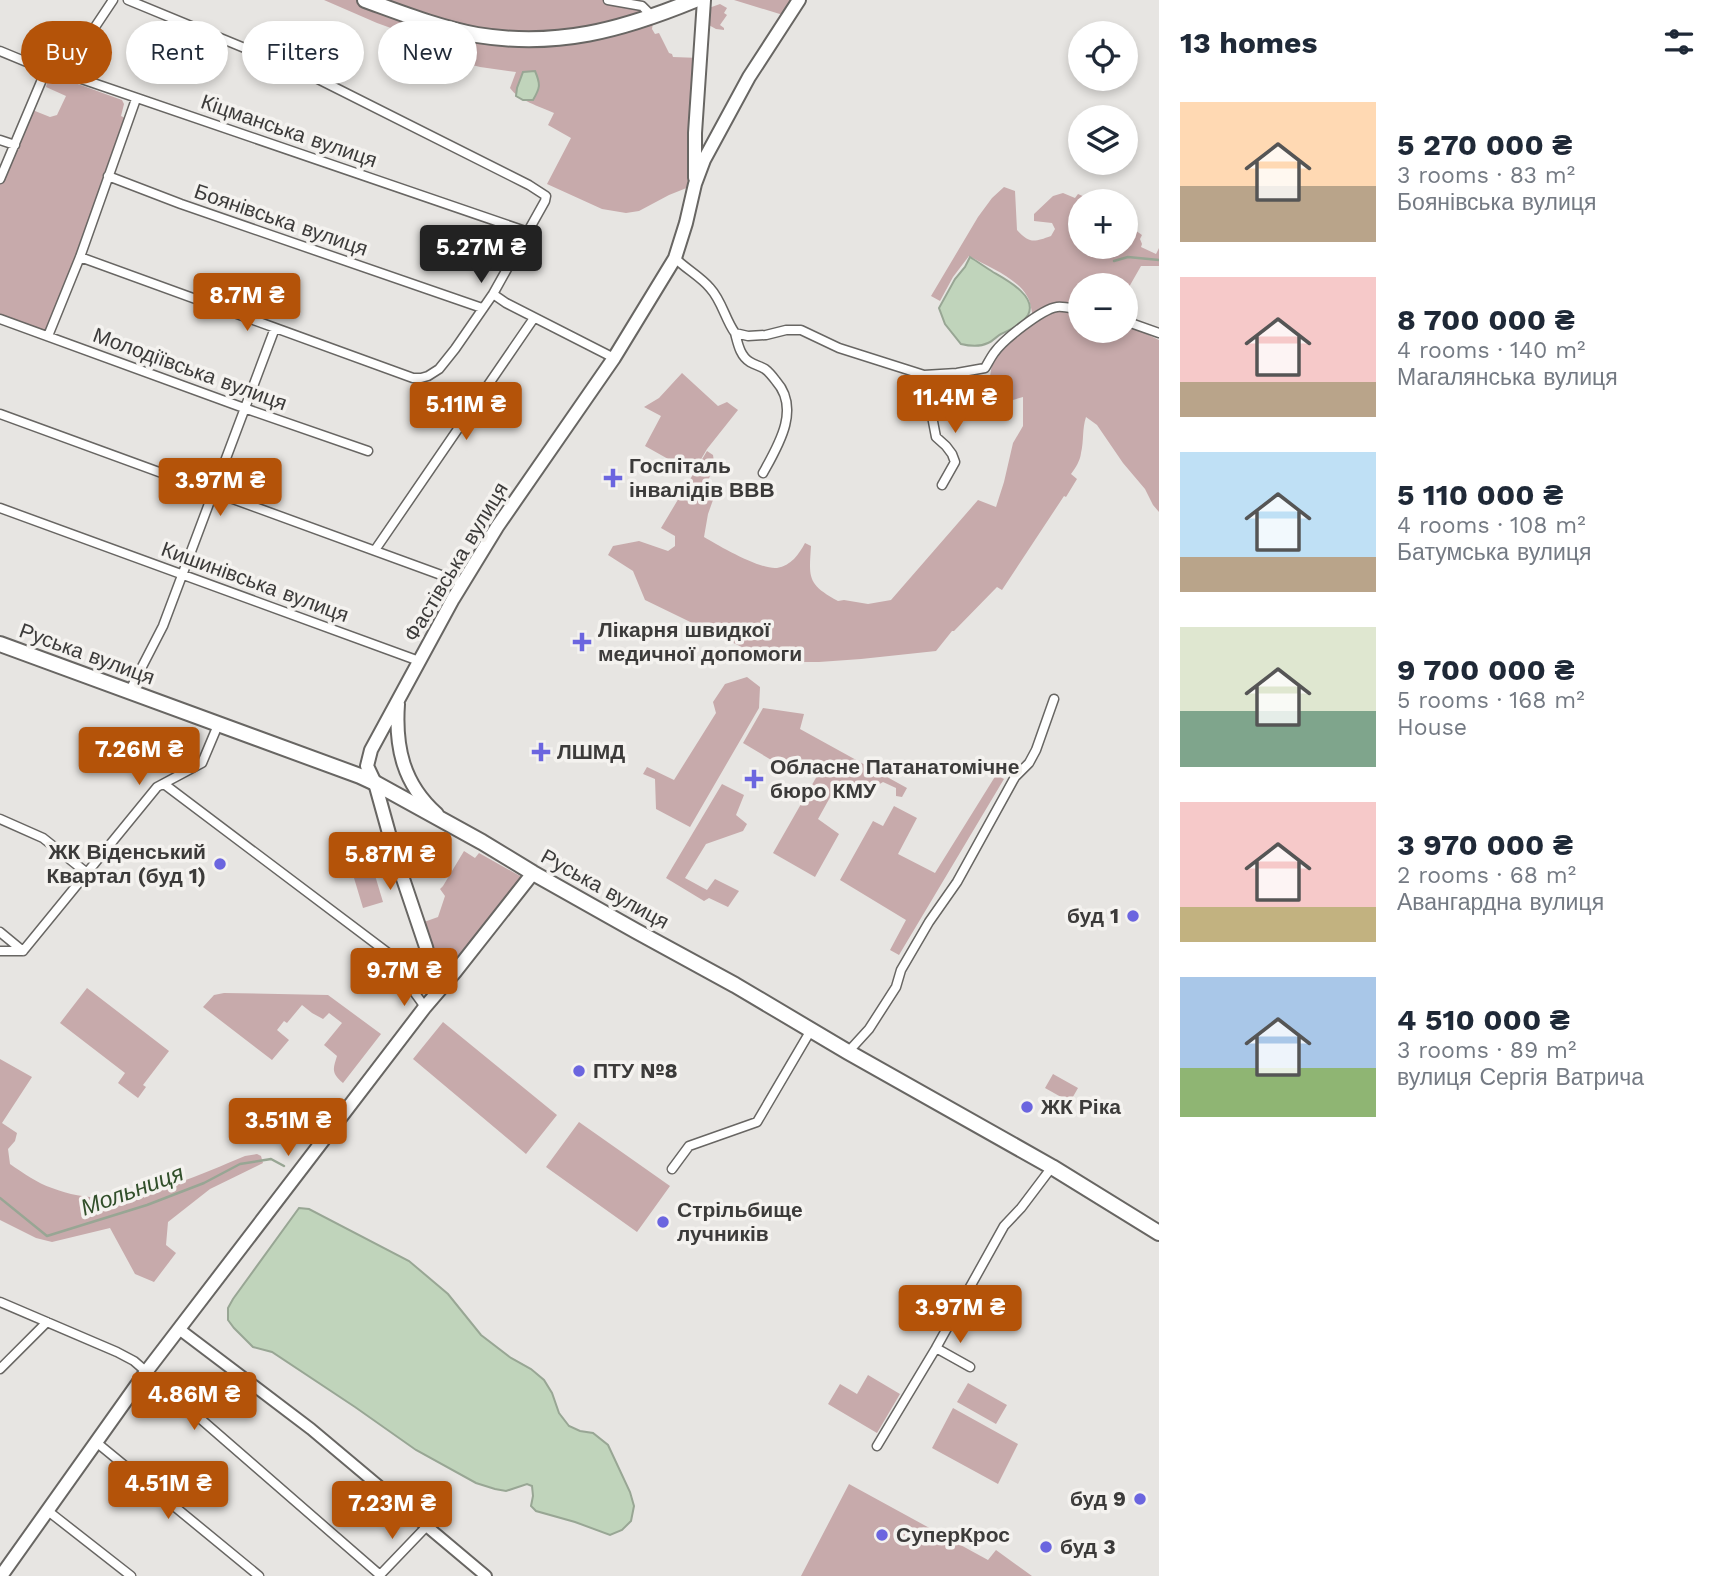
<!DOCTYPE html>
<html lang="en">
<head>
<meta charset="utf-8">
<style>
  :root { --surface:#fff; --page:#f2f2f3; --text:#1f2937; --muted:#747a83; --accent:#b45309 }
  body { margin:0; font-family:"Work Sans",sans-serif; background:var(--page); color:var(--text); height:100vh; display:flex; flex-direction:column; font-size:26px; white-space:nowrap }
  * { box-sizing:border-box; margin:0 }
  p { font-size:23px; color:var(--muted) }
  .icon { flex:none; width:38px; height:38px; fill:none; stroke:currentColor; stroke-width:2; stroke-linecap:round; stroke-linejoin:round }
  .map { position:relative; flex:1; overflow:hidden }
  .side { display:flex; flex-direction:column; background:var(--surface); width:560px }
  .side>* { flex:none }
  .guide { position:absolute; left:21px; top:21px; width:665px; height:63px; display:flex; gap:14px }
  .fabs { position:absolute; left:1068px; top:21px; display:grid; gap:14px }
  .fabs a { display:grid; place-items:center; width:70px; height:70px; border-radius:50%; background:var(--surface); box-shadow:0 4px 10px #0003; font-size:35px }
  .price { position:absolute; translate:-50% -60px; padding:0 16px; border-radius:7px; background:var(--accent); color:#fff; font-size:23px; line-height:46px; filter:drop-shadow(0 2px 4px #0008) }
  .price::after { content:''; position:absolute; left:50%; top:42px; width:21px; height:16px; margin-left:-10px; background:inherit; clip-path:polygon(0 0,100% 0,50% 100%) }
  .price.on { background:#222; color:#fff }
  ul { padding:0; list-style:none }
  li { display:flex; align-items:center; gap:21px; height:175px; padding:0 21px }
  li span { display:grid; place-items:center; flex:none; width:196px; height:140px; border-radius:0px; color:#555 }
  li>.icon { margin-inline-start:auto }
  span .icon { width:84px; height:84px; fill:#fffc; stroke-width:1 }
  li b { font-size:30px }
  h2 { display:flex; justify-content:space-between; align-items:center; height:84px; padding:0 21px; font-size:30px }
  .chip { padding:0 24px; border-radius:32px; background:var(--surface); box-shadow:0 4px 10px #0003; font-size:24px; line-height:63px }
  .chip.on { background:var(--accent); color:#fff }
  main { display:flex; flex:1; min-height:0 }
  .map>svg:first-child { display:block }
  .green { fill:#c7aaab }
  .water { fill:#c0d4bb; stroke:#98a694; stroke-width:2 }
  .lines { fill:none; stroke-linecap:round; stroke-linejoin:round }
  .stream { stroke:#98a694; stroke-width:2.5 }
  .minor-casing { stroke:#686663; stroke-width:11 }
  .tertiary-casing { stroke:#686663; stroke-width:14 }
  .secondary-casing { stroke:#686663; stroke-width:16 }
  .primary-casing { stroke:#686663; stroke-width:18 }
  .minor { stroke:#fff; stroke-width:8 }
  .tertiary { stroke:#fff; stroke-width:10 }
  .secondary { stroke:#fff; stroke-width:12 }
  .primary { stroke:#fff; stroke-width:14 }
  .poi-dot { fill:#6b65df; stroke:#f4f2ef; stroke-width:2.5 }
  .labels { text-anchor:middle; stroke-width:7; stroke-linejoin:round; paint-order:stroke }
  .street-label { font-size:21px; fill:#3c3b3a; stroke:#f4f2ef }
  .poi-label { font-size:21px; font-weight:bold; fill:#3c3b3a; stroke:#f4f2ef; text-anchor:start }
  .water-label { font-size:23px; font-style:italic; fill:#314f2a; stroke:#f4f2ef }
</style>
</head>
<body>
<main>
<div class="map">
<svg width="1159" height="1576" viewBox="0 0 1159 1576">
  <rect width="100%" height="100%" fill="#e7e5e2"/>
  <!-- green -->
  <path class="green" d="M324 0H604L633 4 654 17 652 29 655 34 659 33 669 53 672 54 673 57 700 58 694 185 669 195 639 211 626 213 602 209 547 184 571 138 548 125 554 113C539 106 519 101 510 88L516 72 480 67 457 61 438 45 377 23Z
    M734 0H795L783 15Z
    M720 4 727 8 724 13 727 15 720 25 724 28V30L716 29 705 23 706 9Z
    M53 75 122 100 124 104 121 116 129 120 48 336 0 319V179L30 109 50 117 57 115 66 96 46 87 49 76Z
    M1004 187 1015 191 1017 230C1030 244 1034 242 1051 236L1055 229 1052 223 1034 221V214L1053 196 1063 193 1075 198 1078 194 1094 201H1080V247H1125V223L1142 235 1140 239 1142 244 1141 247 1156 254 1159 248V266H1141L1129 287 1125 297V285H1080V331H1125V326L1132 327 1159 340V512L1153 505 1145 489 1123 463 1097 425 1086 417C1082 429 1084 441 1081 453 1080 461 1076 467 1071 474L1077 479 1066 497 1064 496 1002 590 997 587 954 631H952L936 651 861 659 819 662H785L748 650 645 600 633 571 608 555 613 546 639 541 668 551 675 546V536L661 528 707 451 713 455 714 462 705 492 713 500 708 514 704 537C719 546 761 570 777 568 791 566 799 554 805 543L811 546C809 578 807 584 838 601L844 600 868 604 891 600 978 500 996 507 1004 482 1013 443 1023 426V397L993 406 989 405C989 392 989 378 992 365 996 345 1020 333 1035 323 1031 314 1032 304 1027 296 1017 278 987 266 969 256L953 277 940 301 931 296 978 217 992 198Z
    M682 373 718 406 727 402 738 410 707 449 693 473 645 446 661 416 644 407 659 398Z
    M747 677 760 687 759 708 690 827 656 809 655 779 643 774 647 767 674 780 716 713 713 702 725 684Z
    M763 708 804 714 800 729 907 788 902 797 896 796V788L883 782 873 788 838 783 818 819 839 834 815 877 773 853 817 776 798 767 778 764 743 743Z
    M996 775 1004 779 899 955 890 950 906 920 840 880 873 821 883 826 894 806 917 818 898 854 935 873Z
    M722 784 744 795 736 815 747 824 743 831 706 844 685 878 707 890 715 879 739 891 728 907 709 898 704 901 666 878Z
    M464 851 475 858 479 853 520 876V879L454 963C450 964 447 967 442 965 434 963 427 931 424 922L438 917 445 896 440 889 443 886Z
    M371 862 383 902 363 908 351 868Z
    M87 988 169 1051 143 1085 146 1087 138 1098 118 1083 125 1073 60 1023Z
    M224 993 328 995 381 1034 343 1083C331 1073 333 1069 337 1056L324 1045 342 1023 329 1013 323 1019 312 1013 302 1005 287 1023 284 1021 277 1030 289 1040 272 1060 203 1007 214 995Z
    M443 1022 557 1115 526 1154 413 1059Z
    M0 1059 32 1077 2 1123 17 1133 15 1141 8 1149 10 1164C23 1173 37 1183 52 1188 117 1214 185 1181 245 1156L257 1154 261 1156 263 1163 210 1189 168 1222 166 1245 176 1253 154 1282 135 1274 110 1228 52 1242 36 1238 0 1220Z
    M1053 1074 1078 1088 1070 1102 1045 1088Z
    M579 1122 670 1186 637 1232 546 1167Z
    M868 1375 900 1394 877 1433 828 1404 840 1384 857 1394Z
    M968 1383 1007 1405 996 1424 957 1402Z
    M953 1408 1018 1444 998 1484 932 1448Z
    M849 1484 988 1560 996 1550 1032 1576H801Z"/>
  <!-- water -->
  <path class="water" d="M535 71C541 85 540 88 533 100H523L516 96 517 88 523 72Z
    M970 257C978 262 985 267 993 272 1005 279 1038 296 1028 315 1022 325 1011 329 1001 334 997 336 993 341 988 343 980 347 969 346 961 344L945 324 939 308 955 279 965 267Z
    M299 1208 309 1209 409 1261 448 1294 481 1335 511 1358 531 1369 544 1380 552 1393 559 1413 569 1426 580 1431 593 1433 608 1445 630 1492 634 1506 631 1521 622 1530 610 1535 575 1522 536 1511 531 1506 533 1496 532 1486 527 1484 506 1491 495 1489 476 1483 416 1450 355 1407 272 1352 253 1347 234 1328 228 1320V1308L233 1299Z"/>
  <g class="lines">
    <!-- stream -->
    <path class="stream" d="M1114 261 1128 257 1159 260
      M0 1198 47 1236 147 1205 204 1183 240 1164 271 1159 284 1166"/>
    <!-- minor casing -->
    <g class="minor-casing">
      <path id="minor" d="M608 0 642 6 653 17
        M0 51 46 70 67 74 528 232
        M67 74 79 51 113 0
        M0 140 15 145
        M108 176 181 204 482 308
        M0 179 46 70
        M80 257 413 378H421L428 376 439 369 455 349 493 294 545 201 546 196 529 185 310 75 128 0
        M675 258C686 269 701 277 710 288 722 301 725 319 735 333L748 336 766 335 786 330H801L839 348 924 375 957 373 985 368C988 363 991 357 994 353 1003 340 1042 309 1057 307 1064 306 1073 309 1080 310
        M493 294 506 303 614 358
        M0 319 244 408 368 451
        M1125 321 1159 333
        M735 333C738 344 740 356 750 362 755 365 760 366 765 369 769 372 773 377 776 381 801 409 778 446 763 473
        M48 336 80 257 136 99
        M924 375 936 437 946 446 952 454 955 462 942 485
        M0 414 463 583
        M0 508 419 661
        M375 550 534 318
        M129 692 163 626 275 328
        M164 784 400 962 409 985 425 1007
        M0 819 43 838 87 873
        M0 932 23 951
        M0 951H23
        M23 951 157 787 202 763 218 725
        M848 1052 869 1029 896 987 901 970 929 922 957 882 1015 777 1029 763 1036 750 1054 699
        M672 1169 689 1146 757 1122 811 1030
        M0 1302 117 1352 134 1361 380 1575
        M936 1348 970 1367
        M0 1369 47 1322
        M96 1442 259 1576
        M877 1446 936 1348 1004 1226 1021 1208 1052 1167
        M48 1511 131 1576
        M379 1576 426 1527"/>
    </g>
    <!-- tertiary casing -->
    <g class="tertiary-casing">
      <path id="tertiary" d="M179 1329 311 1429 486 1576"/>
    </g>
    <!-- secondary casing -->
    <g class="secondary-casing">
      <path id="secondary" d="M695 178V133L704 0
        M398 704C395 747 403 784 437 814
        M437 992 426 947 395 855 375 783 367 766 371 750 453 599 497 527 614 358 675 258 686 223 695 184 704 160 749 77 799 0
        M1 1576 146 1372 425 1007 455 972 533 873"/>
    </g>
    <!-- primary casing -->
    <g class="primary-casing">
      <path id="primary" d="M365 0C401 13 439 28 477 35 557 48 622 30 695 0
        M0 644 360 776 375 783 482 842 533 873 636 931 735 985 848 1052 1052 1167 1159 1233"/>
    </g>
    <!-- minor -->
    <use href="#minor" class="minor"/>
    <!-- tertiary -->
    <use href="#tertiary" class="tertiary"/>
    <!-- secondary -->
    <use href="#secondary" class="secondary"/>
    <!-- primary -->
    <use href="#primary" class="primary"/>
  </g>
  <!-- markers -->
  <g class="poi-dot">
    <path d="M609.5 467.5h7v7h7v7h-7v7h-7v-7h-7v-7h7z"/>
    <path d="M578.5 631.5h7v7h7v7h-7v7h-7v-7h-7v-7h7z"/>
    <path d="M537.5 741.5h7v7h7v7h-7v7h-7v-7h-7v-7h7z"/>
    <path d="M750.5 768.5h7v7h7v7h-7v7h-7v-7h-7v-7h7z"/>
    <circle cx="220" cy="864" r="7"/>
    <circle cx="1133" cy="916" r="7"/>
    <circle cx="579" cy="1071" r="7"/>
    <circle cx="1027" cy="1107" r="7"/>
    <circle cx="663" cy="1222" r="7"/>
    <circle cx="1140" cy="1499" r="7"/>
    <circle cx="882" cy="1535" r="7"/>
    <circle cx="1046" cy="1547" r="7"/>
  </g>
  <g class="labels">
    <!-- street labels -->
    <g class="street-label">
      <text transform="translate(289 131) rotate(19)" y="7">Кіцманська вулиця</text>
      <text transform="translate(281 220) rotate(19)" y="7">Боянівська вулиця</text>
      <text transform="translate(190 369) rotate(20)" y="7">Молодіївська вулиця</text>
      <text transform="translate(456 562) rotate(-59)" y="7">Фастівська вулиця</text>
      <text transform="translate(255 582) rotate(20)" y="7">Кишинівська вулиця</text>
      <text transform="translate(87 654) rotate(20)" y="7">Руська вулиця</text>
      <text transform="translate(605 889) rotate(29)" y="7">Руська вулиця</text>
    </g>
    <!-- poi labels -->
    <g class="poi-label">
      <text x="629" y="473">Госпіталь<tspan x="629" dy="24">інвалідів ВВВ</tspan></text>
      <text x="598" y="637">Лікарня швидкої<tspan x="598" dy="24">медичної допомоги</tspan></text>
      <text x="557" y="759">ЛШМД</text>
      <text x="770" y="774">Обласне Патанатомічне<tspan x="770" dy="24">бюро КМУ</tspan></text>
      <text x="206" y="859" text-anchor="end">ЖК Віденський<tspan x="206" dy="24">Квартал (буд 1)</tspan></text>
      <text x="1119" y="923" text-anchor="end">буд 1</text>
      <text x="593" y="1078">ПТУ №8</text>
      <text x="1041" y="1114">ЖК Ріка</text>
      <text x="677" y="1217">Стрільбище<tspan x="677" dy="24">лучників</tspan></text>
      <text x="1126" y="1506" text-anchor="end">буд 9</text>
      <text x="896" y="1542">СуперКрос</text>
      <text x="1060" y="1554">буд 3</text>
    </g>
    <!-- water labels -->
    <g class="water-label">
      <text transform="translate(132 1190) rotate(-20)" y="8">Мольниця</text>
    </g>
  </g>
</svg>
<div class="fabs">
<a><svg class="icon" aria-label="locate" viewBox="0 0 24 24"><circle cx="12" cy="12" r="6"/><path d="M12 2v4M12 18v4M2 12h4M18 12h4"/></svg></a>
<a><svg class="icon" aria-label="layers" viewBox="0 0 24 24"><path d="M12 4l9 5-9 5-9-5zM3 14l9 5 9-5"/></svg></a>
<a>+</a>
<a>−</a>
</div>
<b class="price on" style="left:481px;top:285px">5.27M ₴</b>
<b class="price" style="left:247px;top:333px">8.7M ₴</b>
<b class="price" style="left:955px;top:435px">11.4M ₴</b>
<b class="price" style="left:466px;top:442px">5.11M ₴</b>
<b class="price" style="left:220px;top:518px">3.97M ₴</b>
<b class="price" style="left:139px;top:787px">7.26M ₴</b>
<b class="price" style="left:390px;top:892px">5.87M ₴</b>
<b class="price" style="left:404px;top:1008px">9.7M ₴</b>
<b class="price" style="left:288px;top:1158px">3.51M ₴</b>
<b class="price" style="left:960px;top:1345px">3.97M ₴</b>
<b class="price" style="left:194px;top:1432px">4.86M ₴</b>
<b class="price" style="left:168px;top:1521px">4.51M ₴</b>
<b class="price" style="left:392px;top:1541px">7.23M ₴</b>
<div class="guide">
<a class="chip on">Buy</a>
<a class="chip">Rent</a>
<a class="chip">Filters</a>
<a class="chip">New</a>
</div>
</div>
<section class="side">
<h2>13 homes<svg class="icon" aria-label="filters" viewBox="0 0 24 24"><path d="M4 7h16M4 17h16"/><circle cx="9" cy="7" r="2"/><circle cx="15" cy="17" r="2"/></svg></h2>
<ul>
<li><span style="background:linear-gradient(#ffd9b3 60%,#b9a48a 0)"><svg class="icon" aria-label="home" viewBox="0 0 24 24"><path d="M3 11l9-7 9 7M6 9v11h12V9"/></svg></span><div><b>5 270 000 ₴</b><p>3 rooms · 83 m²</p><p>Боянівська вулиця</p></div></li>
<li><span style="background:linear-gradient(#f6c9c9 75%,#b9a48a 0)"><svg class="icon" aria-label="home" viewBox="0 0 24 24"><path d="M3 11l9-7 9 7M6 9v11h12V9"/></svg></span><div><b>8 700 000 ₴</b><p>4 rooms · 140 m²</p><p>Магалянська вулиця</p></div></li>
<li><span style="background:linear-gradient(#bfe0f5 75%,#b9a48a 0)"><svg class="icon" aria-label="home" viewBox="0 0 24 24"><path d="M3 11l9-7 9 7M6 9v11h12V9"/></svg></span><div><b>5 110 000 ₴</b><p>4 rooms · 108 m²</p><p>Батумська вулиця</p></div></li>
<li><span style="background:linear-gradient(#dfe7d0 60%,#7fa58c 0)"><svg class="icon" aria-label="home" viewBox="0 0 24 24"><path d="M3 11l9-7 9 7M6 9v11h12V9"/></svg></span><div><b>9 700 000 ₴</b><p>5 rooms · 168 m²</p><p>House</p></div></li>
<li><span style="background:linear-gradient(#f6c9c9 75%,#c2b280 0)"><svg class="icon" aria-label="home" viewBox="0 0 24 24"><path d="M3 11l9-7 9 7M6 9v11h12V9"/></svg></span><div><b>3 970 000 ₴</b><p>2 rooms · 68 m²</p><p>Авангардна вулиця</p></div></li>
<li><span style="background:linear-gradient(#a9c7e8 65%,#8fb573 0)"><svg class="icon" aria-label="home" viewBox="0 0 24 24"><path d="M3 11l9-7 9 7M6 9v11h12V9"/></svg></span><div><b>4 510 000 ₴</b><p>3 rooms · 89 m²</p><p>вулиця Сергія Ватрича</p></div></li>
</ul>
</section>
</main>
</body>
</html>
